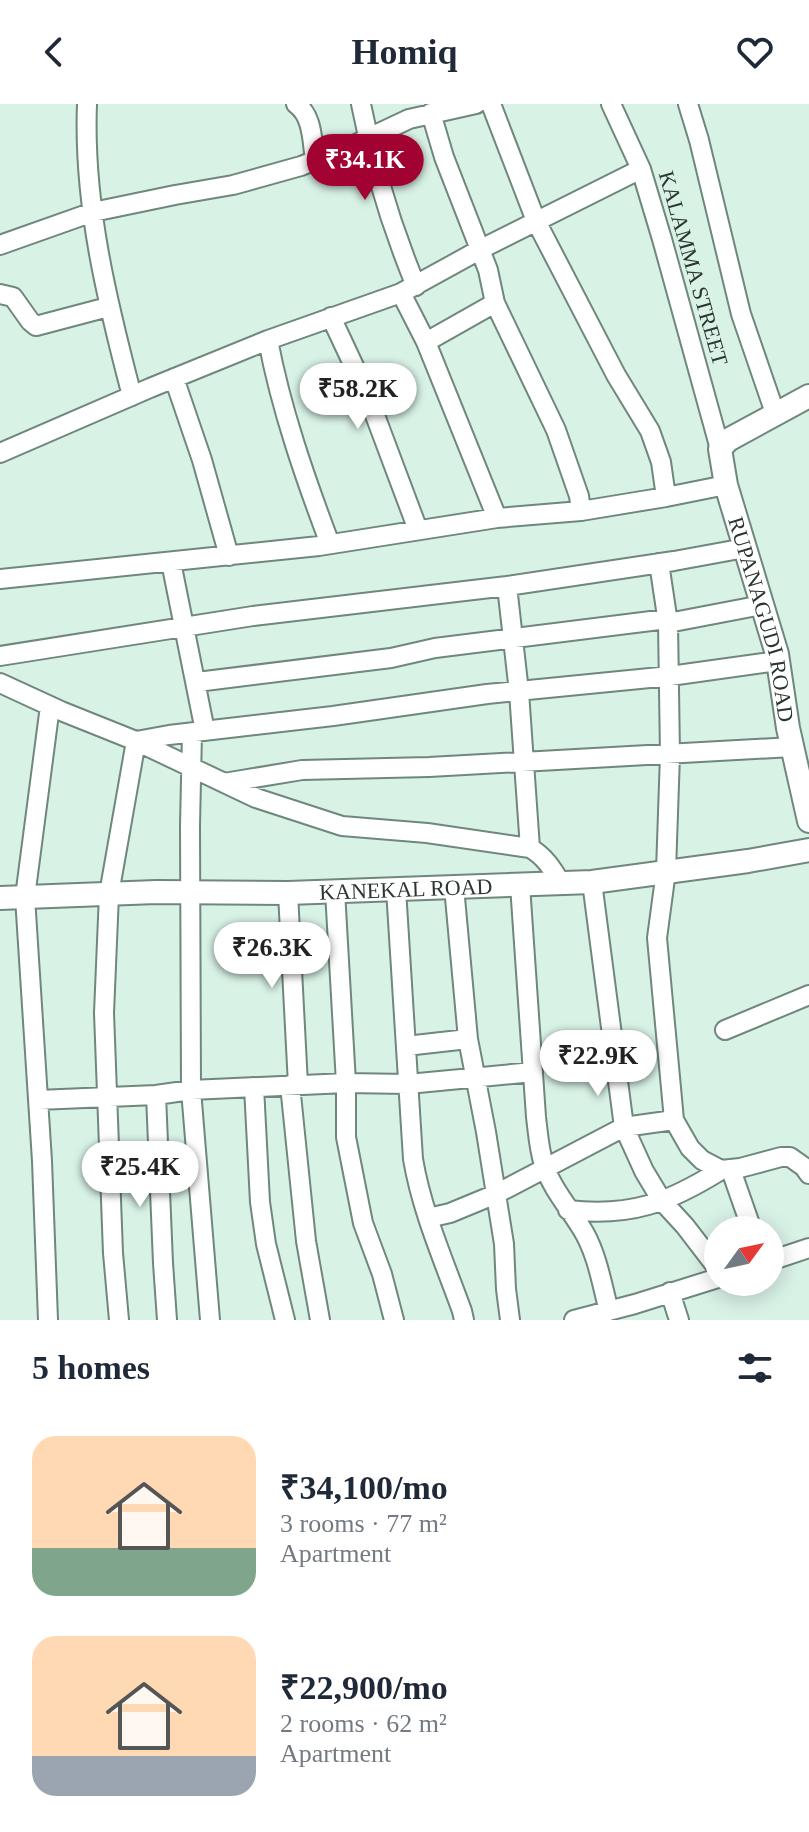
<!DOCTYPE html>
<html lang="en">
<head>
<meta charset="utf-8">
<style>
  :root { --surface:#fff; --page:#f2f2f3; --text:#1f2937; --muted:#747a83; --accent:#a20232 }
  body { margin:0; font-family:"Times New Roman",serif; background:var(--page); color:var(--text); height:100vh; display:flex; flex-direction:column; font-size:30px; white-space:nowrap }
  * { box-sizing:border-box; margin:0 }
  p { font-size:26px; color:var(--muted) }
  .icon { flex:none; width:44px; height:44px; fill:none; stroke:currentColor; stroke-width:2; stroke-linecap:round; stroke-linejoin:round }
  .map { position:relative; height:1216px; overflow:hidden }
  .details { display:flex; flex-direction:column; background:var(--surface); flex:1 }
  .details>* { flex:none }
  .needle { width:52px; rotate:57deg }
  .buttons { position:absolute; left:704px; top:1112px; display:grid; gap:16px }
  .buttons a { display:grid; place-items:center; width:80px; height:80px; border-radius:50%; background:var(--surface); box-shadow:0 4px 20px #0003; font-size:40px }
  .price { position:absolute; translate:-50% -68px; padding:0 18px; border-radius:28px; background:#fff; color:#222; font-size:26px; line-height:52px; filter:drop-shadow(0 2px 4px #0008) }
  .price::after { content:''; position:absolute; left:50%; top:48px; width:24px; height:18px; margin-left:-12px; background:inherit; clip-path:polygon(0 0,100% 0,50% 100%) }
  .price.selected { background:var(--accent); color:#fff }
  ul { padding:0; list-style:none }
  li { display:flex; align-items:center; gap:24px; height:200px; padding:0 32px }
  li span { display:grid; place-items:center; flex:none; width:224px; height:160px; border-radius:24px; color:#555 }
  li>.icon { margin-inline-start:auto }
  span .icon { width:96px; height:96px; fill:#fffc; stroke-width:1 }
  li b { font-size:34px }
  h2 { display:flex; justify-content:space-between; align-items:center; height:96px; padding:0 32px; font-size:34px }
  header { display:flex; justify-content:space-between; align-items:center; height:104px; padding:0 32px; background:var(--surface); font-size:36px; font-weight:800 }
  .map>svg:first-child { display:block }
  .lines { fill:none; stroke-linecap:round; stroke-linejoin:round }
  .minor-casing { stroke:#6f877c; stroke-width:22 }
  .major-casing { stroke:#6f877c; stroke-width:26 }
  .minor { stroke:#fff; stroke-width:18 }
  .major { stroke:#fff; stroke-width:22 }
  .labels { text-anchor:middle; stroke-width:7; stroke-linejoin:round; paint-order:stroke }
  .street-label { font-size:22px; fill:#2c3631; stroke:#d8f2e6 }
</style>
</head>
<body>
<header><svg class="icon" aria-label="back" viewBox="0 0 24 24"><path d="M15 5l-7 7 7 7"/></svg>Homiq<svg class="icon" aria-label="heart" viewBox="0 0 24 24"><path d="M12 20l-8-8c-3-5 5-10 8-4 3-6 11-1 8 4z"/></svg></header>
<div class="map">
<svg width="809" height="1216" viewBox="0 0 809 1216">
  <rect width="100%" height="100%" fill="#d8f2e6"/>
  <g class="lines">
    <!-- minor casing -->
    <g class="minor-casing">
      <path id="minor" d="M87 0C83 99 107 197 132 292
        M296 0C313 12 312 37 315 56
        M361 0C373 62 392 124 416 182
        M491 0 536 117 616 271 650 327 661 358 666 393
        M611 0 641 65 662 135 720 345
        M688 0 699 36 741 210 775 309
        M431 9 444 53 488 166 495 199 556 326 579 392 581 407
        M0 141 93 108 175 91 233 81 301 62 356 40 409 15 476 0
        M401 189 426 238 497 414
        M0 190 13 193 30 217 36 222 108 203
        M331 213 367 290 418 426
        M268 236C281 305 305 374 330 440
        M426 238 495 199
        M174 274 202 356 229 452
        M0 349 150 284 268 236 401 189 481 145 641 65
        M171 458 205 627
        M659 459 668 519 670 651 666 767 657 834 674 1016 690 1044 702 1056 721 1066 740 1064 781 1053H790L804 1063 809 1070
        M0 475 319 442 497 414 581 407 666 393 726 381
        M507 482 519 588 530 744
        M668 519 762 501
        M0 552 253 512 507 482 674 457 745 444
        M197 578 391 554 435 544 667 515
        M0 579 61 607 136 637 256 694 342 722 427 729 530 744C544 752 552 764 560 778
        M192 629 190 722 191 986 210 1216
        M224 679 302 666 429 663 792 643
        M592 778 624 1023 644 1067 662 1097 685 1122 718 1165
        M520 781 536 1013C538 1029 539 1046 544 1061 553 1087 572 1107 585 1130 598 1154 602 1181 609 1207
        M454 783 468 935 486 1028 504 1140 506 1185 510 1216
        M396 785 413 1055C422 1108 444 1157 462 1207L464 1216
        M335 787 346 979V1033L363 1119 382 1170 394 1216
        M288 789 298 981
        M725 926 809 891
        M406 942 468 935
        M290 981 306 1137 320 1216
        M254 983 260 1098 266 1140 285 1216
        M156 991 163 1159 167 1216
        M38 996 156 991 191 986 346 979 408 980 533 968
        M731 1066 752 1126
        M568 1106C631 1113 668 1099 721 1066
        M428 1114 450 1109 496 1090 624 1023 674 1016
        M770 1157 809 1144
        M670 1188 679 1216
        M48 1216 42 1057 25 793 50 602
        M119 1216 113 1149 104 909 109 790 136 637 169 631 333 612 487 590 670 572 778 557
        M574 1216 635 1200 718 1174"/>
    </g>
    <!-- major casing -->
    <g class="major-casing">
      <g id="major">
        <path id="s1" d="M809 292 728 336 720 345 726 381 777 550 788 624 809 717"/>
        <path id="s2" d="M0 794 156 788 288 789 592 778 748 757 809 746"/>
      </g>
    </g>
    <!-- minor -->
    <use href="#minor" class="minor"/>
    <!-- major -->
    <use href="#major" class="major"/>
  </g>
  <g class="labels">
    <!-- street labels -->
    <g class="street-label">
      <text transform="translate(694 164) rotate(74)" y="8">KALAMMA STREET</text>
      <text dy="8" stroke="none"><textPath href="#s1" startOffset="280">RUPANAGUDI ROAD</textPath></text>
      <text dy="8" stroke="none"><textPath href="#s2" startOffset="406">KANEKAL ROAD</textPath></text>
    </g>
  </g>
</svg>
<div class="buttons">
<a><svg class="needle" viewBox="-14 -14 28 28"><path d="M0-13l5 13h-10z" fill="#e53935"/><path d="M0 13l5-13h-10z" fill="#747a83"/></svg></a>
</div>
<b class="price selected" style="left:365px;top:98px">₹34.1K</b>
<b class="price" style="left:358px;top:327px">₹58.2K</b>
<b class="price" style="left:272px;top:886px">₹26.3K</b>
<b class="price" style="left:598px;top:994px">₹22.9K</b>
<b class="price" style="left:140px;top:1105px">₹25.4K</b>
</div>
<section class="details">
<h2>5 homes<svg class="icon" aria-label="filters" viewBox="0 0 24 24"><path d="M4 7h16M4 17h16"/><circle cx="9" cy="7" r="2"/><circle cx="15" cy="17" r="2"/></svg></h2>
<ul>
<li><span style="background:linear-gradient(#ffd9b3 70%,#7fa58c 0)"><svg class="icon" aria-label="home" viewBox="0 0 24 24"><path d="M3 11l9-7 9 7M6 9v11h12V9"/></svg></span><div><b>₹34,100/mo</b><p>3 rooms · 77 m²</p><p>Apartment</p></div></li>
<li><span style="background:linear-gradient(#ffd9b3 75%,#9aa5b1 0)"><svg class="icon" aria-label="home" viewBox="0 0 24 24"><path d="M3 11l9-7 9 7M6 9v11h12V9"/></svg></span><div><b>₹22,900/mo</b><p>2 rooms · 62 m²</p><p>Apartment</p></div></li>
</ul>
</section>
</body>
</html>
